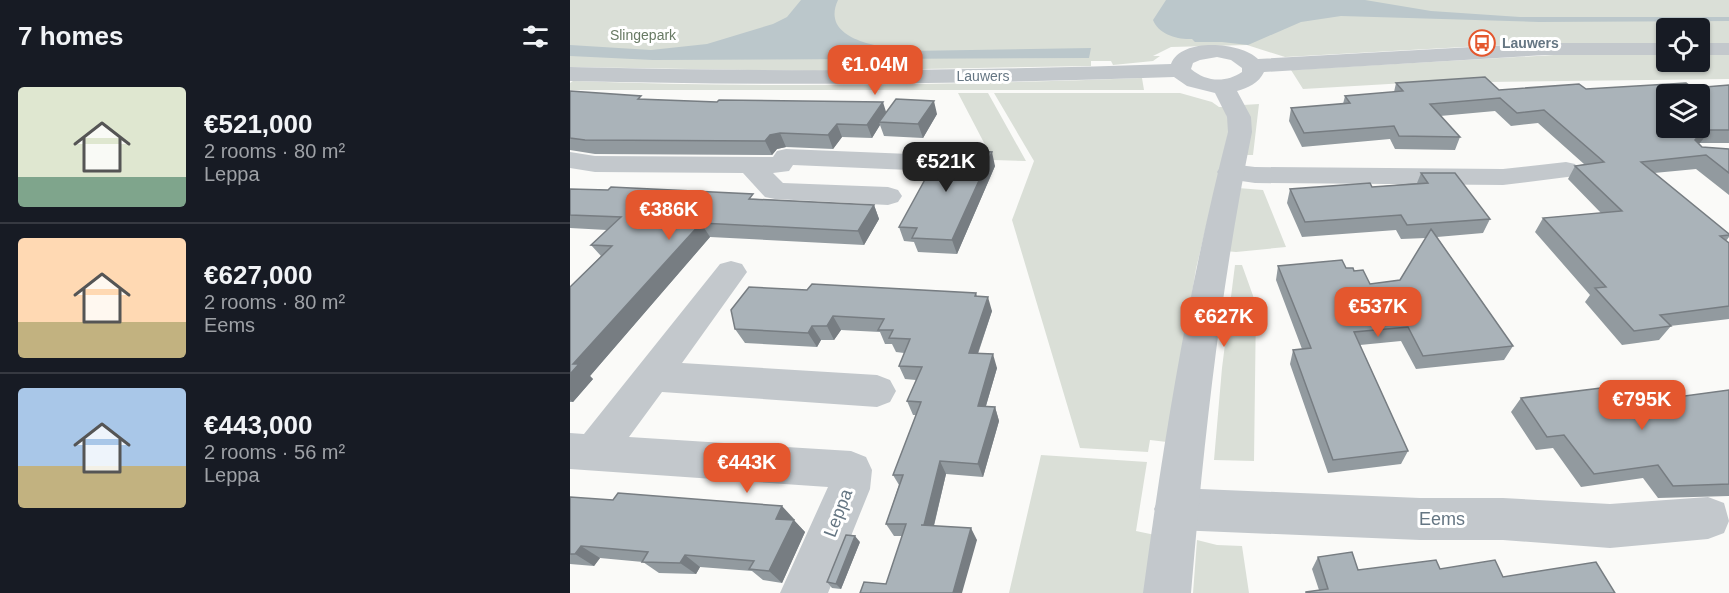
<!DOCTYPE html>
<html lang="en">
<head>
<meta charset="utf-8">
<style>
  :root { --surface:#171b24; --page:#20242c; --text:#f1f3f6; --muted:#9ea1a6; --line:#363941; --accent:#e4572e }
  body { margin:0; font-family:Arial,sans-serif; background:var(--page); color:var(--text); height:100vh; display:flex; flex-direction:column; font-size:22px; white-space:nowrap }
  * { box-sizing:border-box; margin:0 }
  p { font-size:20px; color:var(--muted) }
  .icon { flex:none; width:33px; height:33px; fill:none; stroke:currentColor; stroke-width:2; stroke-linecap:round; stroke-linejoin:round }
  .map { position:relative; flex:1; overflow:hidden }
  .drawer { display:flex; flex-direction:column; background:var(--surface); width:570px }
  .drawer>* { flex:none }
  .controls { position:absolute; left:1086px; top:18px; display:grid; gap:12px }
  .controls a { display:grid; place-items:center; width:54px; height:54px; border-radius:6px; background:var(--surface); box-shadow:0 2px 4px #0004; font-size:30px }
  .price { position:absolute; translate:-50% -51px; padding:0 14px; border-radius:12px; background:var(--accent); color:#fff; font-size:20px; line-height:39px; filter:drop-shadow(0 2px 3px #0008) }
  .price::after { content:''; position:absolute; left:50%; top:36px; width:18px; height:14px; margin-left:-9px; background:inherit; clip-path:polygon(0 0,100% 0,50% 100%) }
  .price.selected { background:#222; color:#fff }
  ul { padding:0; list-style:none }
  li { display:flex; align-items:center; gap:18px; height:150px; padding:0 18px }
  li+li { border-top:2px solid var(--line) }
  li span { display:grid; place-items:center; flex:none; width:168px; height:120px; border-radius:6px; color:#555 }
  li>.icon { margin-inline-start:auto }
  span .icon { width:72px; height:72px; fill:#fffc; stroke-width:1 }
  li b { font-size:26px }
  h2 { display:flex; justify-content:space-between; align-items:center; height:72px; padding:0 18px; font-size:26px }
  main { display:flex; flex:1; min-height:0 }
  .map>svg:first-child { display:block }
  .green { fill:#dadfd7 }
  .water { fill:#bbc7cb }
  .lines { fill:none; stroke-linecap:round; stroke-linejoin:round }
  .minor { fill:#c3c8cc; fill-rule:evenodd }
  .tertiary { fill:#c3c8cc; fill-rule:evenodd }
  .wall { fill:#929a9f }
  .shaded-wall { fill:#777d82 }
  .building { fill:#aab3b9; stroke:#777d82; stroke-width:1.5; fill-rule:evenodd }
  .labels { text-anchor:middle; stroke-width:6; stroke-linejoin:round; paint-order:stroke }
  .far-park-label { font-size:14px; fill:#687a64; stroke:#fff }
  .far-poi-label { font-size:14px; font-weight:bold; fill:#657683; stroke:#fff; text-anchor:start }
  .far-street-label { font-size:14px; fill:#657683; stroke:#fff }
  .near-street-label { font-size:18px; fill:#657683; stroke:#fff }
</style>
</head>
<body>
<main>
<section class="drawer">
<h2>7 homes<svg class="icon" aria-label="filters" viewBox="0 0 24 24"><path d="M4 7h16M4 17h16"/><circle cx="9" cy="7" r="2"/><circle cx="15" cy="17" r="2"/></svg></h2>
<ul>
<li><span style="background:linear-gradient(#dfe7d0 75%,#7fa58c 0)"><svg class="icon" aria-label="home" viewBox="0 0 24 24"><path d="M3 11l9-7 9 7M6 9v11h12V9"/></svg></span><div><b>€521,000</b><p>2 rooms · 80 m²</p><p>Leppa</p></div></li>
<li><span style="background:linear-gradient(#ffd9b3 70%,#c2b280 0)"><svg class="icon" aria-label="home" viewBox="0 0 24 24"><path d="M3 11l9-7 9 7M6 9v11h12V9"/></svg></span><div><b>€627,000</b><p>2 rooms · 80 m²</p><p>Eems</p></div></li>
<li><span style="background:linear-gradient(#a9c7e8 65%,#c2b280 0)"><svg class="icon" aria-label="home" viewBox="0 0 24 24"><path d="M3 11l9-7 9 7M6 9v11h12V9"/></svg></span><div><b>€443,000</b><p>2 rooms · 56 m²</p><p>Leppa</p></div></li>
</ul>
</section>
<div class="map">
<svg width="1159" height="593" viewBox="0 0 1159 593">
  <rect width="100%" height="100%" fill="#fafaf8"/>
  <!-- green -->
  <path class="green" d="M0 0H1159V43H1130V28H1096V43H963L715 57 677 45 601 47 583 56H590L583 61 543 65 541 61H521V66L244 71 0 67Z
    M1018 53 1096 54V62H1130V55H1159V79L836 83 733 89 721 70Z
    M572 78 574 90H0V83L3 81C192 88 383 85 572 78Z
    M388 93H418L456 161 423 160Z
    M424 93H610L642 102 649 107H654L658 120V134L626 269 597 442 580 440 578 452 510 448 442 220 464 161Z
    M689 104 683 155H675L673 105Z
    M668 188 693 190 716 247 666 252 655 251Z
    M665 265H672L686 304 684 461 644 460 652 368Z
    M471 455 577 462 566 531 585 535 577 593H439Z
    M627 540 647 545 672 546 679 593H623Z"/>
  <!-- water -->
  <path class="water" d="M231 0H268C249 41 313 47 339 51L521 48 519 58 83 60 0 56V45L81 50 137 44 203 24 217 17Z
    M596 0H795L861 11 950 17H1159V21L969 22 771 16 731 22 678 45 652 42H625L622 39C608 40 588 34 583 20Z"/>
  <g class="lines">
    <!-- minor -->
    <path class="minor" d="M216 149 340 154 349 156 353 162 349 168 340 170 223 165 219 171 203 173 213 183 318 187 328 190 332 196 328 202 318 205 205 199 195 197 173 173 25 172 0 168V152L25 156 203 157 207 151Z
      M996 162 1005 164 1009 170 1005 176 933 185 685 183 651 178 647 172 651 166 660 164 685 167 933 169Z
      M161 261 172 264 177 272 112 363 307 375 320 380 326 391 320 402 307 407 92 392 59 437 281 451 296 457 302 470 300 489 258 593H210L258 487 0 469V433L14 434 150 264Z
      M606 488 850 498H933L1040 504 1138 497 1154 503 1159 521 1154 533 1138 539 1040 548 933 540H850L606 530 591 524 584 509 591 494Z"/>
    <!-- tertiary -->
    <path class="tertiary" d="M975 43H1096V55H975L694 72C689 83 678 88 667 91L681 117 682 132C651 284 634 438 621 593H573C594 438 619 284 658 132L657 117 645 93 617 86 604 77C403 84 202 86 0 81V67C200 72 401 71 601 64 611 37 671 42 688 59ZM647 57 661 60 672 68V72C656 83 636 82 621 69L623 63 630 60Z
      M1130 43H1159V55H1130Z"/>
  </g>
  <!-- wall -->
  <path class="wall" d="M826 83 929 90 1123 88 1159 85V143H1129L1132 147 1159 149V195L1126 169 1084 173 1159 234V237L1156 241 1159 243V319L1100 326H1101L1089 340 1052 345 1015 302 1020 295 965 232 973 218 1031 213 998 179 1005 166 1014 164 968 123 941 126 925 111 870 116 890 137 885 150 825 149 820 139 732 147 719 121 721 108 773 104 775 96 824 92Z
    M0 91 72 99 316 113 367 114 353 138 314 136 310 125 302 138 272 137 263 149 216 147 207 149 202 155 25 154 0 150Z
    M401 145 402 151 425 166 387 254 348 252 344 242 334 241 329 227Z
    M851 173 920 219 913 233 867 237 943 346 934 360 846 369 831 341 790 345 838 451 831 464 758 473 720 364 723 350 732 349 706 280 708 266 776 268 784 271 800 284 830 280 856 238 831 239 826 230 732 237 717 203 720 189 802 187 847 183Z
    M0 189 304 205 309 219 294 245 140 237 20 376 23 379 3 402H0V287L31 256 21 245 37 230 0 228Z
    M237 290 406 293 407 296 422 311 408 354 427 368 416 406 425 407 429 421 413 477 376 474 364 526 407 540 316 584 332 536H324L316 524 329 485 323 475 346 415H343L337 401 346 380 335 379 329 366 334 353 326 352 322 344H315L310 332 271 330 264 340H251L247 347 175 343 165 329Z
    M1159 390V496L1088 498 1073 478 1011 487 983 448 966 450 941 412 951 398 1085 400Z
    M0 497 224 519 223 520 235 532 212 583 193 580 182 571 130 567 126 574 89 573 73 562 30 558 24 566 0 564Z
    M290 542 271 589 262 588 257 582Z
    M748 557 788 570 870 569 933 577 1045 593H736V592L749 590 742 569Z"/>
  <!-- shaded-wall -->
  <path class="shaded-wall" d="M364 101 367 114 353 138 348 124Z
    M313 102 317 115 309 122 310 125 302 138 297 125Z
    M267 124 272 137 263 149 258 135Z
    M1140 130 1130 143 1121 146 1131 133Z
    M210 133 216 147 207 149 202 155 195 141 200 135Z
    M422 152 425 166 387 254 382 240Z
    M304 205 309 219 294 245 288 231Z
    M131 223 140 237 20 376 23 379 3 402 0 400V374L3 364Z
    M418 297 422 311 403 367 399 353Z
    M263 316 271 330 264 340 257 326Z
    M242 326 251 340 247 347 238 333Z
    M423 354 427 368 412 419 408 406Z
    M425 407 429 421 413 477 408 464Z
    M370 461 376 474 361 537 354 525Z
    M212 506 224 519 218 531 206 519Z
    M224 520 235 532 212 583 199 571Z
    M401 528 407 540 392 593H383Z
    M285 536 290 542 271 589 266 584Z
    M11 546 30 558 24 566 5 554Z
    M115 555 130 567 126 574 110 563Z"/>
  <!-- building -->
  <path class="building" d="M915 77 929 90 1009 84 1016 89 1116 83 1123 88 1159 85V130H1140L1131 133 1125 140 1132 147 1159 149V173L1136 155 1071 162 1159 234V235L1150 236 1159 243V306L1090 315 1101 326 1064 331 1025 288 1036 287 973 218 1052 211 1005 166 1034 162 974 110 947 113 930 98 860 104 890 137 829 136 824 126 734 133 721 108 780 103 775 96 833 91 826 83ZM1096 94H1130V128H1096Z
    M0 91 71 96 68 99 147 102 149 100 313 102 297 125 267 124 258 135 210 133 200 135 195 141 15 140 0 138Z
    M326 99 364 101 348 124 309 122Z
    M375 143 401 145 398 150 422 152 382 240 342 238 347 228 329 227Z
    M851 173H885L920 219 837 225 831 215 735 222 720 189 800 183 802 187 858 183Z
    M41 187 183 194 179 199 304 205 288 231 131 223 3 364H9L0 374V287L42 246 21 245 51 217 0 215V189L38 190Z
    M861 229 943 346 853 356 838 327 784 332 838 451 763 460 723 350 741 348 708 266 772 260 776 268H783L784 271 793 270 800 284 830 280Z
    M242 284 406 293 405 296 418 297 399 353 423 354 408 406 425 407 408 464 370 461 354 525H351L401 528 383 593H290L294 582 316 584 336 524H316L333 475H323L351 402 337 401 352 367 329 366 340 339 319 338 323 330H308L314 319 263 316 257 326H242L238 333 165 329 161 310 179 287 237 290Z
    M1071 383 1085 400 1159 390V484L1103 486 1088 465 1024 474 994 435 977 437 951 398Z
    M48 493 212 506 206 519 224 520 199 571 179 569 184 561 115 555 110 563 72 562 78 552 11 546 5 554H0V497L43 500Z
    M276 535 285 536 266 584 257 582Z
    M782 552 788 570 866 560 870 569 925 560 933 577 1026 562 1045 593H736V592L758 589 748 557Z"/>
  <!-- icons -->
  <defs>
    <g id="bus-ring" transform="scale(1.35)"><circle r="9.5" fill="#fff" stroke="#e4572e" stroke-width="1.5"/><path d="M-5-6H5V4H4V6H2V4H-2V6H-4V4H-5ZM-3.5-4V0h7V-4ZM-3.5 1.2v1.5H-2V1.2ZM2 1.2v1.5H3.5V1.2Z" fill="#e4572e"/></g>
  </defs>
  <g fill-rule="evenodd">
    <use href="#bus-ring" x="912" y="43"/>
  </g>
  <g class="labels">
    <!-- far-park labels -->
    <g class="far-park-label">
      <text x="73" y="40">Slingepark</text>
    </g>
    <!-- far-poi labels -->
    <g class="far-poi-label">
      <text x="932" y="48">Lauwers</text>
    </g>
    <!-- far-street labels -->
    <g class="far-street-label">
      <text x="413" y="81">Lauwers</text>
    </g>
    <!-- near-street labels -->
    <g class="near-street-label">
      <text transform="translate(268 513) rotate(-69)" y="6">Leppa</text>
      <text x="872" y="525">Eems</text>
    </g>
  </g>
</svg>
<div class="controls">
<a><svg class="icon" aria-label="locate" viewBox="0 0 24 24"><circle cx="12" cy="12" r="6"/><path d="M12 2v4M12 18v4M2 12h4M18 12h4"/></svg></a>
<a><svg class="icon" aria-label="layers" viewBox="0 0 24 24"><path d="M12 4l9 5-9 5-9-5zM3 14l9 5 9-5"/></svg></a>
</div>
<b class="price" style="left:305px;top:96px">€1.04M</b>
<b class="price selected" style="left:376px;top:193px">€521K</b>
<b class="price" style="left:99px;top:241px">€386K</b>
<b class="price" style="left:808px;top:338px">€537K</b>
<b class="price" style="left:654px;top:348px">€627K</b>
<b class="price" style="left:1072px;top:431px">€795K</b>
<b class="price" style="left:177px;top:494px">€443K</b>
</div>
</main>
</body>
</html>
